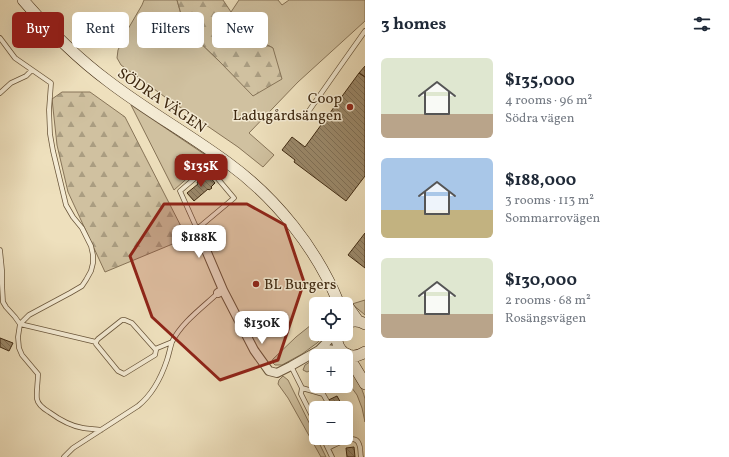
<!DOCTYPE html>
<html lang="en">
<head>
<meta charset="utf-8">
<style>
  :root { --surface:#fff; --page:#f6f6f7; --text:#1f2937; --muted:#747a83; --accent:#8f2418 }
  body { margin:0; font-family:Vollkorn,serif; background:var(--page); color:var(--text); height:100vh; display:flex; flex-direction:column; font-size:15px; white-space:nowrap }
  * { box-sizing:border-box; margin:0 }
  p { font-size:13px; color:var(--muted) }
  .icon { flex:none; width:22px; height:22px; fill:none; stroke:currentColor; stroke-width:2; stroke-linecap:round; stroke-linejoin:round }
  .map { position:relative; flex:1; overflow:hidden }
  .drawer { display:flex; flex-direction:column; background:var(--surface); width:364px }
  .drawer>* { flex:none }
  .guide { position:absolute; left:12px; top:12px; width:293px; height:36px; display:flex; gap:8px }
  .buttons { position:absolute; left:309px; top:297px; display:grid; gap:8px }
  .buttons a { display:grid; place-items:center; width:44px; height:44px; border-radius:6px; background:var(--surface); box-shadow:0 4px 16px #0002; font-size:20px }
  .price { position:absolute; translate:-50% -34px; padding:0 9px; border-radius:8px; background:#fff; color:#222; font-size:13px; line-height:26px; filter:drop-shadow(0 1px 2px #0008) }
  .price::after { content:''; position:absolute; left:50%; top:24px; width:12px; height:9px; margin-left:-6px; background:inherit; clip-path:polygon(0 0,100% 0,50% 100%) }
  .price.current { background:var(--accent); color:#fff }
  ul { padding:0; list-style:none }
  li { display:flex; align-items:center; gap:12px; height:100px; padding:0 16px }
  li span { display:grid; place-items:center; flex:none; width:112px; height:80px; border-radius:6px; color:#555 }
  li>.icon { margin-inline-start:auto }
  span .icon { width:48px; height:48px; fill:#fffc; stroke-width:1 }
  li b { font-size:17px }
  h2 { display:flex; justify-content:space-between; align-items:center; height:48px; padding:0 16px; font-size:17px }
  .chip { padding:0 14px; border-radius:6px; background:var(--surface); box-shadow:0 4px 16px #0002; font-size:14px; line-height:36px }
  .chip.current { background:var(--accent); color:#fff }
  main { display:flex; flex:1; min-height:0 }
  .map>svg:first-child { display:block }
  .grass { fill:#d0c1a0; stroke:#877458 }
  .forest { fill:url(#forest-firs); stroke:#877458 }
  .building { fill:url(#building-back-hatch); stroke:#3e2810 }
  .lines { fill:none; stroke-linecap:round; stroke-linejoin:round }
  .service-casing { stroke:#6a563b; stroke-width:5.5 }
  .minor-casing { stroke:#6a563b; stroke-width:10 }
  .secondary-casing { stroke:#3e2810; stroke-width:12 }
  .service { stroke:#f4ebd4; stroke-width:4 }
  .minor { stroke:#f4ebd4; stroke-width:8 }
  .secondary { stroke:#f4ebd4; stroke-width:11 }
  .marked { fill:#8f2418; fill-opacity:0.2; stroke:#8f2418; stroke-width:3; stroke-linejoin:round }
  .poi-dot { fill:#8f2418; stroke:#f4ebd4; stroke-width:1.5 }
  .labels { text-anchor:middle; stroke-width:3; stroke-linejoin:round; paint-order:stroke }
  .poi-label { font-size:15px; fill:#3e2810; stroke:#f4ebd4; text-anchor:end }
  .street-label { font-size:15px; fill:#3e2810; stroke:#f4ebd4 }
</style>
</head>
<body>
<main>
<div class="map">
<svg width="365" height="457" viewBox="0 0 365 457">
  <defs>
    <pattern id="forest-firs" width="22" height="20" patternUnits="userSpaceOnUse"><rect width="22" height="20" fill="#d0c1a0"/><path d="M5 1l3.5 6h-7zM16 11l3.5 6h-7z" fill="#aa9d81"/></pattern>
    <pattern id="building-back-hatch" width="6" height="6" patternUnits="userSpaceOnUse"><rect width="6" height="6" fill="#9a886a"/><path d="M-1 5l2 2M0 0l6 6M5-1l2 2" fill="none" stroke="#7f6f56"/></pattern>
  </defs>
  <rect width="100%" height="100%" fill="#eee0bd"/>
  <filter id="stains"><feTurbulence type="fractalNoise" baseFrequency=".005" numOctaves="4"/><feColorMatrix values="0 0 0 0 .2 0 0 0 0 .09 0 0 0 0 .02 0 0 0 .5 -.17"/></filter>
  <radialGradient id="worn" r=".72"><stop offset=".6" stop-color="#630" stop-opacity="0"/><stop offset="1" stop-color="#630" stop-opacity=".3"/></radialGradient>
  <!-- grass -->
  <path class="grass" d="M144 0H177L185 28 219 61 253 95 273 48 239 30 231 12 239 0H278L282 5 289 0H365V21L298 82 249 133 274 155 263 167 238 147 165 97 121 65 117 58 118 50 128 29 142 5Z
    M131 105 210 158 174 190Z
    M365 300V315L352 304Z
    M316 321V334H327L317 343 302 354 282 365H275L273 363 272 361 273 359 296 337Z
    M316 358V368L307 372 303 370 305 365Z
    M346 364C354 374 362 386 365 399 365 406 365 414 365 422L362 408 357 395 346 380Z
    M283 376 288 380 326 457H321L288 398 278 384 279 380Z"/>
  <!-- forest -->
  <path class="forest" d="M177 0H223L231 12 239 30 273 48 282 79 253 96 219 61 185 28Z
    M62 92H90L125 117 187 238 105 272 68 192 57 145 52 99Z"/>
  <!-- building -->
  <path class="building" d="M365 66V77L359 73Z
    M359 73 365 77V176L346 201 294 162 295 160 282 150 292 137 305 147Z
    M208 175 215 183 211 187 212 188 209 190 208 189 194 201 187 193 198 184 197 182 200 179 202 181Z
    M365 233V268L348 255Z
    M0 338 13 343 9 351 0 347Z
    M337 396 342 405 337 408H322L320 404Z
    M354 447 355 457H347L346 448Z"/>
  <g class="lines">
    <!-- service casing -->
    <g class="service-casing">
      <path id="service" d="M0 38 15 58 51 83 49 110 50 134 53 151 66 205 73 217 82 228 91 246 93 255V263L91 271 86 280 82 286 70 293 29 315 20 324 18 337 19 348 22 355 38 374C38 381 36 394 37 399 38 405 44 409 49 412 60 420 70 426 83 428 89 429 95 429 101 430
        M0 93 11 83 26 76 32 70
        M306 115 341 65 365 31
        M206 170H209L213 173 234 198 197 229 180 191 201 173Z
        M0 250 2 270V284L3 302 6 307 15 317 20 324 96 342V344L118 371 124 374 155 355 156 350 155 349 132 323 125 320H122L98 339 96 342
        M155 349 172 342
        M291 366 302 388 301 394 316 424
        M302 388 323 394 331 408
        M323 438 332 457
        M328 448C335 445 355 432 359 444 361 448 360 453 361 457
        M64 457 73 448 138 406C153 394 161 378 167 360 169 354 170 348 172 342 181 323 203 307 218 293"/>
    </g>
    <!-- minor casing -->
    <g class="minor-casing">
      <path id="minor" d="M197 229 223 290 218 293
        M223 290 254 350 269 371 277 373 291 366 319 350 335 334
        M319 350 327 349 342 351"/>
    </g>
    <!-- secondary casing -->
    <g class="secondary-casing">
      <path id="secondary" d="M23 0C49 30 77 58 108 81 147 111 189 134 228 163 276 198 317 249 339 304
        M346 304 358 321
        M346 323C353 320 359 320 365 324
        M337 334C335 351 350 362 365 352
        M347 354 365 384"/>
    </g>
    <!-- service -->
    <use href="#service" class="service"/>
    <!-- minor -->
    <use href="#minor" class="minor"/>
    <!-- secondary -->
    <use href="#secondary" class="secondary"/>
  </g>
  <!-- marked area -->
  <path class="marked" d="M164 204H247L285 225 304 282 278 360 220 380 152 317 130 256Z"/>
  <!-- markers -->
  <g class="poi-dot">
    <circle cx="350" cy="107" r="4"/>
    <circle cx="256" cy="284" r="4"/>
  </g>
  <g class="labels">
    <!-- poi labels -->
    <g class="poi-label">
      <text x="342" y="103">Coop<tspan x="342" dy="17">Ladugårdsängen</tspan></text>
      <text x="264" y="289" text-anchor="start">BL Burgers</text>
    </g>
    <!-- street labels -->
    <g class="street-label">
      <text transform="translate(162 100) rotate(34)" y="5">SÖDRA VÄGEN</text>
    </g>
  </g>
  <rect width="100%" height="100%" filter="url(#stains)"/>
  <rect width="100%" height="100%" fill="url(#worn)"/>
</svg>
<div class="buttons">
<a><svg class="icon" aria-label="locate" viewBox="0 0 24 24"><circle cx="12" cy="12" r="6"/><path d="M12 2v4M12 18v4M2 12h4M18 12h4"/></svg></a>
<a>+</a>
<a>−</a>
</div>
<b class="price current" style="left:201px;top:188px">$135K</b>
<b class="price" style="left:199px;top:259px">$188K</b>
<b class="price" style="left:262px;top:345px">$130K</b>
<div class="guide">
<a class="chip current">Buy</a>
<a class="chip">Rent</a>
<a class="chip">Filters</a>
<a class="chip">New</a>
</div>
</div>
<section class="drawer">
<h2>3 homes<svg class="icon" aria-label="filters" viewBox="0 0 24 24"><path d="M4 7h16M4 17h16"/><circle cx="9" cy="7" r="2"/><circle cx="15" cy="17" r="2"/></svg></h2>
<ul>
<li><span style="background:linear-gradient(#dfe7d0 70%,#b9a48a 0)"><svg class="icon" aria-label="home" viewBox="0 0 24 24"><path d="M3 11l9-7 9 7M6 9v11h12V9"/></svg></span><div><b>$135,000</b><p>4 rooms · 96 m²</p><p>Södra vägen</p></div></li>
<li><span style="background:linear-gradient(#a9c7e8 65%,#c2b280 0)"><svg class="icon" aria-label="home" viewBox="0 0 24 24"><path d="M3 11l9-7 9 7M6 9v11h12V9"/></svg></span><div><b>$188,000</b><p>3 rooms · 113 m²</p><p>Sommarrovägen</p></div></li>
<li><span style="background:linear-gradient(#dfe7d0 70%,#b9a48a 0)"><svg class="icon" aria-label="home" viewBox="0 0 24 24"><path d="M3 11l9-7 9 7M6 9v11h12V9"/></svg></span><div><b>$130,000</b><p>2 rooms · 68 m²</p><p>Rosängsvägen</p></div></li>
</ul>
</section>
</main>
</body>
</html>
